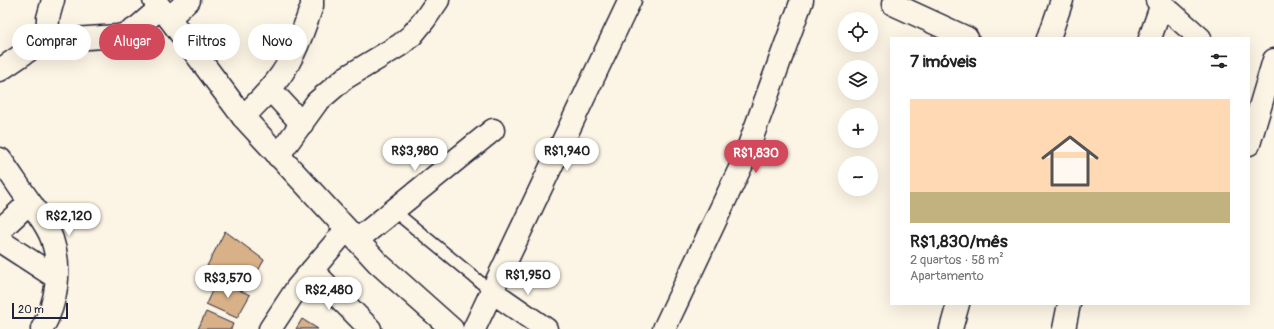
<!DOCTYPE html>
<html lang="pt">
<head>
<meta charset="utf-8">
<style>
  :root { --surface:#fff; --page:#f6f6f6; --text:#222; --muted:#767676; --line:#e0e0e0; --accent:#d1495b }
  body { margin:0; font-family:Pangolin,sans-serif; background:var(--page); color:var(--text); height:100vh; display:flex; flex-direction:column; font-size:15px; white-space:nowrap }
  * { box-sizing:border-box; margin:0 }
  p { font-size:13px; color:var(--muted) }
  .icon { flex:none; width:22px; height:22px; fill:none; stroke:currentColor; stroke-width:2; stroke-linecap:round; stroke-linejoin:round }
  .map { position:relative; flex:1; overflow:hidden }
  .drawer { position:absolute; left:890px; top:37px; width:360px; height:268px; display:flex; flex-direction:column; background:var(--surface); border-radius:0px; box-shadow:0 4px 16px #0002 }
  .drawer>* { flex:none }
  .banner { position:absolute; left:12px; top:24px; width:380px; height:36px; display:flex; gap:8px }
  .buttons { position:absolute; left:838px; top:12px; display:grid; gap:8px }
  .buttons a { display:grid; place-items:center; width:40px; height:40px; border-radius:50%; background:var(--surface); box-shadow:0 4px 16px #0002; font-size:20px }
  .scale { position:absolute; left:12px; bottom:10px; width:56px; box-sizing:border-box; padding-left:4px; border:2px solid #22223b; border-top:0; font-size:11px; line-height:14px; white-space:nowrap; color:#22223b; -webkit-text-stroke:3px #fcf5e5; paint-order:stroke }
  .price { position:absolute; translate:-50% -34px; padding:0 9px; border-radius:14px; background:#fff; color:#222; font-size:13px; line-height:26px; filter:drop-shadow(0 1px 2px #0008) }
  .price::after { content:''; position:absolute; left:50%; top:24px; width:12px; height:9px; margin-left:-6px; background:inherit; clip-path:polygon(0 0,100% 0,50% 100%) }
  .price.on { background:var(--accent); color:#fff }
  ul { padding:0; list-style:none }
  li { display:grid; align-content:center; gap:8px; height:212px; padding:0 20px }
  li+li { border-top:1px solid var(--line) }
  li span { display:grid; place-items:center; height:124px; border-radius:0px; color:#555 }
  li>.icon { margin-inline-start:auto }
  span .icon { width:72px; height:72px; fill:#fffc; stroke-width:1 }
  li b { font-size:17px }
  h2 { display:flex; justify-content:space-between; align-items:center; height:48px; padding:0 20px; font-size:17px }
  .chip { padding:0 14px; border-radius:18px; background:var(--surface); box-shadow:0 4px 16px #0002; font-size:14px; line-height:36px }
  .chip.on { background:var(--accent); color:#fff }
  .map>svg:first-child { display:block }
  .building { fill:#d8b189; stroke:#22223b }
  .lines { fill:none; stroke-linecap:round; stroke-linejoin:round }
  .lane-casing { stroke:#22223b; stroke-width:14 }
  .street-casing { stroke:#22223b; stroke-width:25 }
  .primary-casing { stroke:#22223b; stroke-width:25 }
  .lane { stroke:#fcf5e5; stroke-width:11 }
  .street { stroke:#fcf5e5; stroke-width:22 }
  .primary { stroke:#fcf5e5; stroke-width:22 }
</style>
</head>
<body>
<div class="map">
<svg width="1274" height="329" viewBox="0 0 1274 329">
  <rect width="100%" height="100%" fill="#fcf5e5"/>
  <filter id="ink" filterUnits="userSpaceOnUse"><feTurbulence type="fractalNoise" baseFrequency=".025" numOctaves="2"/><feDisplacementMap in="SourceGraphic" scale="8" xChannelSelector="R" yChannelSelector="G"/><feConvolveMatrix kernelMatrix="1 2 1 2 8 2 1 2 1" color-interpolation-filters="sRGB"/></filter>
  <g filter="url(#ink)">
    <!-- building -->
    <path class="building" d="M225 231 264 260 248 289 207 266Z
      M217 280 250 295 237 318 206 304Z
      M206 312 233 324 231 329H198Z
      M302 319 318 329H296Z"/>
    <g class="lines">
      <!-- lane casing -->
      <g class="lane-casing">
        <path id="lane" d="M394 211 491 291"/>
      </g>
      <!-- street casing -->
      <g class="street-casing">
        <path id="street" d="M1157 0 1200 38
          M893 4 967 38
          M169 18 189 0
          M47 38 73 39 118 36 127 34 138 27 160 8
          M47 38 48 18 53 0
          M1049 38 1062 0
          M1150 38 1162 4
          M0 70 47 38
          M270 89 302 124
          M243 117C260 100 279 82 290 60 300 43 305 24 312 6V0
          M1249 144 1274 60
          M278 156 317 102 345 78 400 45 412 35 425 19 438 0
          M0 159C11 174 21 190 32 205 39 216 48 227 52 239 62 269 57 302 42 329
          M0 230 30 202
          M357 240 493 130
          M0 241 57 278
          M312 270 370 329
          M491 291 546 329
          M270 329 297 288 346 230
          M474 329 630 0
          M664 329 743 162 802 0
          M951 329 958 304
          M1064 329 1069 304"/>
      </g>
      <!-- primary casing -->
      <g class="primary-casing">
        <path id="primary" d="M154 0 169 18 243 117 378 263 452 329"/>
      </g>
      <!-- lane -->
      <use href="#lane" class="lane"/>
      <!-- street -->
      <use href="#street" class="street"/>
      <!-- primary -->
      <use href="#primary" class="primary"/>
    </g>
  </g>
</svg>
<div class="buttons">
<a><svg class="icon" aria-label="locate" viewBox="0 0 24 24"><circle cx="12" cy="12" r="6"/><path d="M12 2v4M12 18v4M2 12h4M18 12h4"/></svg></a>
<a><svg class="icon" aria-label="layers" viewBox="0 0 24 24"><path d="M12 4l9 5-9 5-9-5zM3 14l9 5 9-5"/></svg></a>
<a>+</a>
<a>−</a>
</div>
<div class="scale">20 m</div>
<b class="price" style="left:415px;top:172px">R$3,980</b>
<b class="price" style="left:567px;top:172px">R$1,940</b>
<b class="price on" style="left:756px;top:174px">R$1,830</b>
<b class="price" style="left:69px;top:237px">R$2,120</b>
<b class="price" style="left:528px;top:296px">R$1,950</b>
<b class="price" style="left:228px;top:299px">R$3,570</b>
<b class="price" style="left:329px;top:311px">R$2,480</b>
<div class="banner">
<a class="chip">Comprar</a>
<a class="chip on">Alugar</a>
<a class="chip">Filtros</a>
<a class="chip">Novo</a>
</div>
<section class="drawer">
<h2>7 imóveis<svg class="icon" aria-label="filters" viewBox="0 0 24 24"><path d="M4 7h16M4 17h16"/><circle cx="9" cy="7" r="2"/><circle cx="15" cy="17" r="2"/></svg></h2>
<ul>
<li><span style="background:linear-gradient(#ffd9b3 75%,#c2b280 0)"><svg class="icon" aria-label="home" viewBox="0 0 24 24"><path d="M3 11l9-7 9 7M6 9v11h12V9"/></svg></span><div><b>R$1,830/mês</b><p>2 quartos · 58 m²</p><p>Apartamento</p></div></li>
</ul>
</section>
</div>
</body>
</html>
